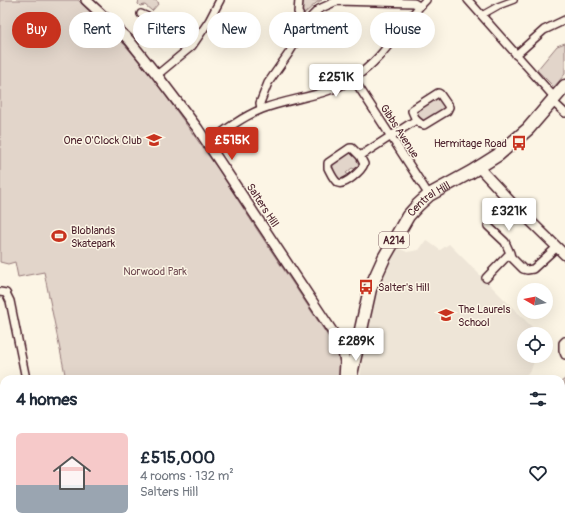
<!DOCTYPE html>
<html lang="en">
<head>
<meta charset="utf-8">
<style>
  :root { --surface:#fff; --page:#f2f2f3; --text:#1f2937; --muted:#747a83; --accent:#c8321e }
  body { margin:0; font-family:Pangolin,sans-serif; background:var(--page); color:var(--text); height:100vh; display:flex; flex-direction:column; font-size:15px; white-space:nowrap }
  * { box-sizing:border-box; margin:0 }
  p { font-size:13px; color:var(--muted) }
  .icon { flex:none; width:22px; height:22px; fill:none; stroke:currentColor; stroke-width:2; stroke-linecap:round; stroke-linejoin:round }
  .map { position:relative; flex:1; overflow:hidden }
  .panel { position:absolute; left:0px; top:375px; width:565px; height:156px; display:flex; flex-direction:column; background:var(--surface); border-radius:12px 12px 0 0; box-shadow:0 4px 16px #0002 }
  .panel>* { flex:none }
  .top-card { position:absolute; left:12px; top:12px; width:541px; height:36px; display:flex; gap:8px }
  .needle { width:26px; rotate:279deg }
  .fabs { position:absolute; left:517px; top:283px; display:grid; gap:8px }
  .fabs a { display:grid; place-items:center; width:36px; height:36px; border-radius:50%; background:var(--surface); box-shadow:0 4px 16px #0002; font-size:20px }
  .price { position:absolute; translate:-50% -34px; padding:0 9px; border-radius:4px; background:#fff; color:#222; font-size:13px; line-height:26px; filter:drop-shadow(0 1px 2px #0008) }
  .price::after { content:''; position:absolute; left:50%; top:24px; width:12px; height:9px; margin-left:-6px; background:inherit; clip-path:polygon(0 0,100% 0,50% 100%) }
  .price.current { background:var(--accent); color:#fff }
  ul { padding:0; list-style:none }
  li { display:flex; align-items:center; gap:12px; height:100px; padding:0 16px }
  li span { display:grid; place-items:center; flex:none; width:112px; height:80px; border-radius:6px; color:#555 }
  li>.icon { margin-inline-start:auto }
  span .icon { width:48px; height:48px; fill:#fffc; stroke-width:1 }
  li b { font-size:17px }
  h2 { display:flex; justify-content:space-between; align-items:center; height:48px; padding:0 16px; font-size:17px }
  .pill { padding:0 14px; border-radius:18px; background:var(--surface); box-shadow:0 4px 16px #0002; font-size:14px; line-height:36px }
  .pill.current { background:var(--accent); color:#fff }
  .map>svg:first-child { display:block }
  .built { fill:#eee5d7 }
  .green { fill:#e2d5ca; stroke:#967a7a }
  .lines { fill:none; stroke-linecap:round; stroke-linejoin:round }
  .pedestrian-casing { stroke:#4a1f2b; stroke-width:8 }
  .minor-casing { stroke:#4a1f2b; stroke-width:10 }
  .tertiary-casing { stroke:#4a1f2b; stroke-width:12 }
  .secondary-casing { stroke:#4a1f2b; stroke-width:13 }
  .primary-casing { stroke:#4a1f2b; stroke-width:15 }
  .pedestrian { stroke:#fcf5e5; stroke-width:5.5 }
  .minor { stroke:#fcf5e5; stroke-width:7 }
  .tertiary { stroke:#fcf5e5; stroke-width:9 }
  .secondary { stroke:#fcf5e5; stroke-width:10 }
  .primary { stroke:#fcf5e5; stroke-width:12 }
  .labels { text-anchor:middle; stroke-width:3; stroke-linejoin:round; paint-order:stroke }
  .shield { fill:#fcf5e5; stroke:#7f5f63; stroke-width:1 }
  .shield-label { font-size:10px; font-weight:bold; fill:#4a1f2b }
  .street-label { font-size:11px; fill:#4a1f2b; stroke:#fcf5e5 }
  .poi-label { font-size:11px; fill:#4a1f2b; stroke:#fcf5e5; text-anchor:start }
  .park-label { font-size:11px; fill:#704c53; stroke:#fcf5e5 }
</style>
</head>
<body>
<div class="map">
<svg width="565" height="531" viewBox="0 0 565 531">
  <rect width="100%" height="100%" fill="#fcf5e5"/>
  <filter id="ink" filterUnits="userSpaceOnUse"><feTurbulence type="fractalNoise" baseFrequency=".025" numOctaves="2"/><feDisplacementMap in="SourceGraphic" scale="8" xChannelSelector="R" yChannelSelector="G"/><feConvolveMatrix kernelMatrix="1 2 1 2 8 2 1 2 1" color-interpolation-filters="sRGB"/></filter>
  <g filter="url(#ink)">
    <!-- built -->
    <path class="built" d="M426 240 440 250 449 244 539 334H524V356H536L531 370 522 379H360L364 348 376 297 389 264 398 248 407 252 419 250Z
      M565 379V498L561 503V417L562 416 561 414V382Z
      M357 527H543L540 531H358Z"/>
    <!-- green -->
    <path class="green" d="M0 0H78L125 45 153 78 218 169 256 228 338 351 342 363 339 379H66L44 272 18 277 15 262 8 264 0 262Z
      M139 0H155L159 3 152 11 145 5 140 6 138 4Z
      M303 0H322L316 3 303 15 301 14V3Z
      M565 43V74L554 87 537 70 557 46Z
      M439 97 445 107 443 109 426 121 420 120 416 112 417 110Z
      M349 152 359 161V168L357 170 352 168 346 173 350 176 339 182C328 163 332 163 349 152Z
      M565 379V415L562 416 561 414V382Z
      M565 498V531H540L543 527H561V503Z
      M96 527H238L222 531H97Z
      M375 527H501L500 531H375Z"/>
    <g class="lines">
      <!-- pedestrian casing -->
      <g class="pedestrian-casing">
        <path id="pedestrian" d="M482 15 498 6 514 0"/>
      </g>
      <!-- minor casing -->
      <g class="minor-casing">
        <path id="minor" d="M299 0 298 12 305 26
          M468 0 555 98
          M141 14 175 29 192 46
          M516 55 544 30 565 20
          M157 75 192 46 209 21 220 0
          M353 78 429 195
          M552 101 565 113
          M261 109 260 103 268 83 289 53 311 17 319 9 337 1 414 3 419 6
          M208 143C225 130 242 117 262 109 293 97 326 97 354 78 387 56 399 26 426 0
          M360 156 352 148H350L328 163V168C330 172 334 181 338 183 345 186 362 170 364 164L360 156 416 120 412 111 413 109 438 93 440 94 449 107 447 111 424 125 421 124 416 120
          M488 226 505 242 510 253
          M486 278 510 253 511 257 523 269 527 270 533 269 557 247
          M0 292 6 293 10 301 26 379
          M565 341 563 343V350L565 355
          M57 527V531"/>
      </g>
      <!-- tertiary casing -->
      <g class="tertiary-casing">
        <path id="tertiary" d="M86 0 129 40 157 75 198 129 336 337 343 345 356 349
          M480 167 483 172 512 203 565 255
          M343 345V352L345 362 344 379"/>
      </g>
      <!-- secondary casing -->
      <g class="secondary-casing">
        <path id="secondary" d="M257 531 269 527"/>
      </g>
      <!-- primary casing -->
      <g class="primary-casing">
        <g id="primary">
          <path id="s1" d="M350 379 370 289 384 258 408 216 418 205 429 195 471 172 498 155 528 129 565 86"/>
          <path d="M346 527V531"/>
        </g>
      </g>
      <!-- pedestrian -->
      <use href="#pedestrian" class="pedestrian"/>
      <!-- minor -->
      <use href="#minor" class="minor"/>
      <!-- tertiary -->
      <use href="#tertiary" class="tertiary"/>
      <!-- secondary -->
      <use href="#secondary" class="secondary"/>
      <!-- primary -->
      <use href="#primary" class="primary"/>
    </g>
  </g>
  <!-- icons -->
  <defs>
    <g id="school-bare" transform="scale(1.2)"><path d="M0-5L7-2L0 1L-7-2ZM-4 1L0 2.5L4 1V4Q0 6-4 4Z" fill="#c8321e" stroke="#fcf5e5" stroke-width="2.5" paint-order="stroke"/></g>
    <g id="bus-bare" transform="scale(1.2)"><path d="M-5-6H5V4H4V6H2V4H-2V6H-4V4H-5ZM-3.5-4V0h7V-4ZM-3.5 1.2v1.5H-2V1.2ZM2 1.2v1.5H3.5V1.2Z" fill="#c8321e" stroke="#fcf5e5" stroke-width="2.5" paint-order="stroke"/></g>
    <g id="stadium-bare" transform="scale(1.2)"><path d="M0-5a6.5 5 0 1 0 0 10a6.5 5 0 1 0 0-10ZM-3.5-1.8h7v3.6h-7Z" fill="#c8321e" stroke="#fcf5e5" stroke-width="2.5" paint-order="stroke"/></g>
  </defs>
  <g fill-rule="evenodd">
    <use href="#school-bare" x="154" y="140"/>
    <use href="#bus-bare" x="519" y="143"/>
    <use href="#stadium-bare" x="59" y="236"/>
    <use href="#bus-bare" x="366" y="287"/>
    <use href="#school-bare" x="446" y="315"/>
  </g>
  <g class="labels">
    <!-- shield labels -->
    <rect class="shield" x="379" y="232" width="30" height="16" rx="3"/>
    <g class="shield-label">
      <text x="394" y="244">A214</text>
    </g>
    <!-- street labels -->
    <g class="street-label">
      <text transform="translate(400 131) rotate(57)" y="4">Gibbs Avenue</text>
      <text dy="4" stroke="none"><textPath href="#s1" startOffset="202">Central Hill</textPath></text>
      <text transform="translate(263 205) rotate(57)" y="4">Salters Hill</text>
    </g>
    <!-- poi labels -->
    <g class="poi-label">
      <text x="142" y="144" text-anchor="end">One O'Clock Club</text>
      <text x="507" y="147" text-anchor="end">Hermitage Road</text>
      <text x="71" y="234">Bloblands<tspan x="71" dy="13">Skatepark</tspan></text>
      <text x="378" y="291">Salter's Hill</text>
      <text x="458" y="313">The Laurels<tspan x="458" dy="13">School</tspan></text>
    </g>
    <!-- park labels -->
    <g class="park-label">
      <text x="155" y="275">Norwood Park</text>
    </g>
  </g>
</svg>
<div class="fabs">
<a><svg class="needle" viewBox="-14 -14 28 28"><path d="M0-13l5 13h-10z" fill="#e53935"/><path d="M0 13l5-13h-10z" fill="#747a83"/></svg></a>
<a><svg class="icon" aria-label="locate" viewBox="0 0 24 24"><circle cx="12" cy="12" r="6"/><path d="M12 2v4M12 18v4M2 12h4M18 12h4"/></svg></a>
</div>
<b class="price" style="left:336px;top:98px">£251K</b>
<b class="price current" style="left:232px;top:161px">£515K</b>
<b class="price" style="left:509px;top:232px">£321K</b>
<b class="price" style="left:356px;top:362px">£289K</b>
<div class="top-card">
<a class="pill current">Buy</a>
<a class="pill">Rent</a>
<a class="pill">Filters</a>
<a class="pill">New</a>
<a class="pill">Apartment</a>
<a class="pill">House</a>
</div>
<section class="panel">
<h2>4 homes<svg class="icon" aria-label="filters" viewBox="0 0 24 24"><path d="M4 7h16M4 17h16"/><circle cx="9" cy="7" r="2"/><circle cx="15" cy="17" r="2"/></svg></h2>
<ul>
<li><span style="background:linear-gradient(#f6c9c9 65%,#9aa5b1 0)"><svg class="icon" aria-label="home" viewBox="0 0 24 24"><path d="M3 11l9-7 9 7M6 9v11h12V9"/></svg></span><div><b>£515,000</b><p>4 rooms · 132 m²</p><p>Salters Hill</p></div><svg class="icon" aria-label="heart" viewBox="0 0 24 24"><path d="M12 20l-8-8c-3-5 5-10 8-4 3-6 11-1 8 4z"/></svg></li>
</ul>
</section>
</div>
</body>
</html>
